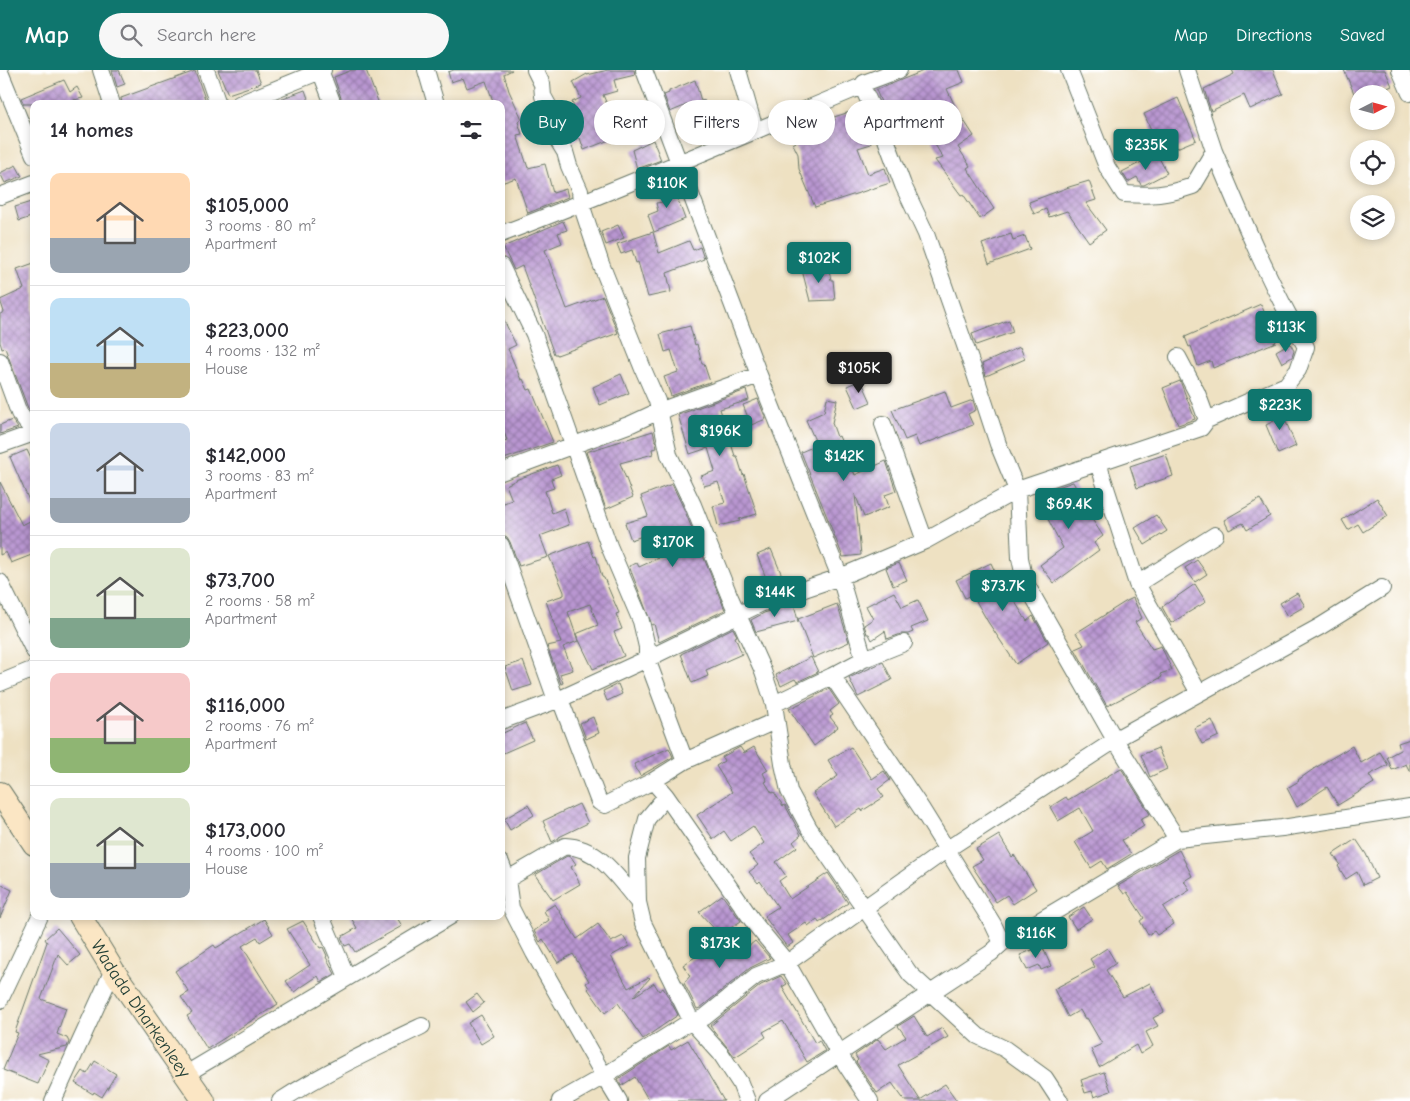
<!DOCTYPE html>
<html lang="en">
<head>
<meta charset="utf-8">
<style>
  :root { --surface:#fff; --page:#f7f7f7; --text:#2b2b33; --muted:#7c7c81; --line:#e1e1e2; --accent:#0f766e }
  body { margin:0; font-family:"Comic Neue",sans-serif; background:var(--page); color:var(--text); height:100vh; display:flex; flex-direction:column; font-size:19px; white-space:nowrap }
  * { box-sizing:border-box; margin:0 }
  p { font-size:16px; color:var(--muted) }
  .icon { flex:none; width:28px; height:28px; fill:none; stroke:currentColor; stroke-width:2; stroke-linecap:round; stroke-linejoin:round }
  .map { position:relative; flex:1; overflow:hidden }
  .drawer { position:absolute; left:30px; top:30px; width:475px; height:820px; display:flex; flex-direction:column; background:var(--surface); border-radius:10px; box-shadow:0 2px 8px #0003 }
  .drawer>* { flex:none }
  .top-card { position:absolute; left:520px; top:30px; width:475px; height:45px; display:flex; gap:10px }
  .needle { width:32px; rotate:84deg }
  .fabs { position:absolute; left:1350px; top:15px; display:grid; gap:10px }
  .fabs a { display:grid; place-items:center; width:45px; height:45px; border-radius:50%; background:var(--surface); box-shadow:0 2px 8px #0003; font-size:25px }
  .price { position:absolute; translate:-50% -42px; padding:0 11px; border-radius:5px; background:var(--accent); color:#fff; font-size:16px; line-height:32px; filter:drop-shadow(0 1px 2px #0008) }
  .price::after { content:''; position:absolute; left:50%; top:30px; width:15px; height:11px; margin-left:-8px; background:inherit; clip-path:polygon(0 0,100% 0,50% 100%) }
  .price.current { background:#222; color:#fff }
  ul { padding:0; list-style:none }
  li { display:flex; align-items:center; gap:15px; height:125px; padding:0 20px }
  li+li { border-top:1px solid var(--line) }
  li span { display:grid; place-items:center; flex:none; width:140px; height:100px; border-radius:10px; color:#555 }
  li>.icon { margin-inline-start:auto }
  span .icon { width:60px; height:60px; fill:#fffc; stroke-width:1 }
  li b { font-size:21px }
  h2 { display:flex; justify-content:space-between; align-items:center; height:60px; padding:0 20px; font-size:21px }
  .chip { padding:0 18px; border-radius:22px; background:var(--surface); box-shadow:0 2px 8px #0003; font-size:18px; line-height:45px }
  .chip.current { background:var(--accent); color:#fff }
  header { display:flex; align-items:center; gap:30px; box-sizing:border-box; height:70px; padding:0 25px; background:var(--accent); color:#fff }
  header strong { font-size:24px }
  nav { display:flex; gap:28px; margin-inline-start:auto; font-size:18px }
  .search { width:350px; height:45px; background:var(--page); display:flex; align-items:center; gap:12px; box-sizing:border-box; padding:0 18px; border-radius:28px; color:var(--muted); font-size:19px }
  .map>svg:first-child { display:block }
  .building { fill:url(#building-cross-hatch) }
  .lines { fill:none; stroke-linecap:round; stroke-linejoin:round }
  .minor-casing { stroke:#677666; stroke-width:18 }
  .secondary-casing { stroke:#677666; stroke-width:24 }
  .minor { stroke:#fff; stroke-width:16 }
  .secondary { stroke:#fbe6c4; stroke-width:22 }
  .labels { text-anchor:middle; stroke-width:4; stroke-linejoin:round; paint-order:stroke }
  .street-label { font-size:18px; fill:#1f3d34; stroke:#fff }
</style>
</head>
<body>
<header>
<strong>Map</strong>
<div class="search"><svg class="icon" aria-label="search" viewBox="0 0 24 24"><circle cx="10" cy="10" r="6"/><path d="M15 15l6 6"/></svg>Search here</div>
<nav><a>Map</a><a>Directions</a><a>Saved</a></nav>
</header>
<div class="map">
<svg width="1410" height="1031" viewBox="0 0 1410 1031">
  <defs>
    <pattern id="building-cross-hatch" width="8" height="8" patternUnits="userSpaceOnUse" patternTransform="scale(1.25)"><rect width="8" height="8" fill="#b996d1"/><path d="M0 0l8 8M0 8l8-8" fill="none" stroke="#967caa"/></pattern>
  </defs>
  <rect width="100%" height="100%" fill="#fff"/>
  <filter id="ink" filterUnits="userSpaceOnUse"><feTurbulence type="fractalNoise" baseFrequency=".02" numOctaves="2"/><feDisplacementMap in="SourceGraphic" scale="10" xChannelSelector="R" yChannelSelector="G"/><feConvolveMatrix kernelMatrix="1 2 1 2 8 2 1 2 1" color-interpolation-filters="sRGB"/></filter>
  <filter id="wash" filterUnits="userSpaceOnUse"><feTurbulence type="fractalNoise" baseFrequency=".0096" numOctaves="4" result="noise"/><feDisplacementMap in="SourceGraphic" scale="20" xChannelSelector="R" yChannelSelector="G"/><feGaussianBlur stdDeviation="1.12" result="paint"/><feColorMatrix in="noise" values="0 0 0 0 0 0 0 0 0 0 0 0 0 0 0 0 0 1.4 0 .05"/><feComposite in="paint" operator="in"/></filter>
  <g filter="url(#wash)">
    <rect width="100%" height="100%" fill="#eee1c2"/>
    <g id="blocks">
      <!-- building -->
      <path class="building" d="M112 0H119L125 14 117 17Z
        M218 0H256L261 13 228 24Z
        M352 0H366L379 34H343L334 7Z
        M454 0H512L504 4 509 21 522 49 518 52 522 64 517 65 528 98 545 94 553 123 566 119 568 127 528 143 516 108 501 113V34H494L486 11 467 18 463 8 451 12 448 2Z
        M608 0H634L635 5 614 10 617 21 603 25 612 46 624 41 628 49 641 43 647 55 584 80 580 68 571 72 563 60 560 46 575 40 572 32 581 28 573 12 587 4V5Z
        M926 0H959L964 12 947 19 961 49H963L974 66 958 77 970 96 967 98 994 139 980 149 963 124 961 125 935 90 943 88 927 61 918 66 913 57 924 51 914 32 886 44 876 20Z
        M1232 0H1273L1283 24 1250 39 1244 25 1211 41 1204 19 1234 4Z
        M1344 0H1385L1392 16 1383 20 1382 17 1366 24H1359V27L1356 28Z
        M195 1 207 34H122L121 28Z
        M64 10 70 22 77 17 83 28 74 30 76 34H24L21 28Z
        M695 10 701 31 704 30 708 47 693 51 689 34 670 42 664 25 669 23V21Z
        M305 20 310 34H272V32Z
        M1178 28 1196 70 1162 84 1144 44Z
        M859 39 871 74 858 78 868 104 885 98 890 113 815 137 799 99 798 84 793 74 796 72 793 65 799 63 797 59 807 54 810 61 835 50 834 47Z
        M653 70 661 90 637 99 632 80Z
        M1157 84 1167 103 1144 115H1141L1137 107 1128 112 1122 102Z
        M16 95 22 106 5 113 0 103Z
        M671 111 685 149 654 162 648 145 658 141 656 133 663 132 657 115Z
        M1089 111 1096 130 1086 133 1106 160 1089 172 1067 141 1049 147 1046 139 1034 144 1029 132 1069 117Z
        M34 131V146L19 151 15 137Z
        M563 151 567 160 558 163 562 173 545 180 567 239 603 226 618 263 557 285V284H554L522 196 514 200 503 177Z
        M618 155 624 168 606 175 601 162Z
        M653 162 659 183 689 171 693 180 700 177 704 189 667 203 671 222 648 227 638 192 636 193 632 180 621 184 617 174Z
        M1011 164 1013 170 1025 166 1030 179 989 194 982 174Z
        M34 193V346L28 338 5 278 2 279 0 272V244L4 242 0 230 24 219 17 199Z
        M828 195 831 210H833L835 230 810 231 802 200Z
        M1261 234 1276 272 1213 298 1211 291 1198 296 1191 276 1189 277 1185 267Z
        M501 244 516 275 508 279 521 310 523 309 528 320 531 319 553 372 501 390V372L507 370 501 355Z
        M1009 250 1013 262 976 275 972 264Z
        M690 256 695 275 697 274 702 294H704L710 312 671 326 664 307 678 302 671 280 665 282 660 264Z
        M1290 273 1294 281 1292 287 1282 293 1276 281Z
        M1020 277 1025 289 986 306 982 294Z
        M621 304 629 323 600 335 593 317Z
        M861 310 871 332 857 338 847 316Z
        M1180 311 1195 349 1178 355 1163 318Z
        M746 320 749 330 720 339 735 386H737L743 405 744 404 757 444 739 449 740 451 718 456 713 436 725 433 718 412 704 416 701 406 715 401 708 378 690 384 678 345Z
        M945 321 951 338 973 330 976 340 968 344 973 355 919 376 915 366 905 370 892 340Z
        M827 328 837 330 832 353 837 367 839 366 855 405 886 391 896 421 885 425 889 437 864 447 855 424 861 485 843 487 801 382 817 375 806 350 824 342Z
        M758 329 766 349 751 355 743 335Z
        M1279 335 1296 376 1278 384 1266 355 1274 351 1269 339Z
        M12 350 18 358 0 364V355Z
        M653 361 657 378 652 379 653 384 620 393 633 427 606 439 586 382Z
        M27 380 34 395V442L10 387Z
        M1166 384 1173 406 1137 418 1130 396Z
        M557 395 561 405 551 409 554 418 545 421 552 443 564 438 569 455 540 466 548 487 519 496 510 472 507 467 503 465 501 460V434L512 430 506 415 518 409Z
        M0 412 22 455 34 449V484L11 493 6 482 0 485Z
        M1073 412 1091 446H1090L1103 466 1094 473 1099 480 1054 513 1040 495 1063 478 1037 428 1058 417Z
        M672 414 684 439 725 540 659 572 654 554 652 555 629 496 637 493 639 497 663 486 654 462 631 470 625 453 648 446 641 426Z
        M1377 428 1388 446 1363 462 1358 454 1348 460 1342 450Z
        M1260 429 1270 446 1247 460 1243 453 1229 460 1224 450Z
        M1156 445 1167 461 1145 475 1135 458Z
        M588 471 594 487 596 486 602 507 604 508 619 543 616 544 622 559 614 562 624 586 593 599 576 564 598 555 590 534 568 542 578 571 563 577 573 600 560 604 563 613 561 614 547 576 561 573 546 531 564 525V522L549 486Z
        M771 479 786 515 761 523 760 521 770 518 757 485Z
        M1197 490 1207 504 1195 512 1185 498Z
        M899 493 907 510 893 516 886 498Z
        M991 493 1002 517 1012 511 1022 528 1015 532 1027 551 1033 546 1048 572 1016 594 988 552 972 524 965 528 956 510Z
        M1195 514 1206 532 1171 553 1162 537Z
        M894 522 902 537 918 530 928 551 911 558 913 562 908 564H901L887 569 885 561 872 570 869 564H867L864 555 873 549 866 536Z
        M1297 523 1305 536 1288 546 1280 533Z
        M1133 528 1142 548 1135 552 1152 579 1161 576 1172 600 1160 604 1162 607 1107 636 1075 579 1084 575 1076 563 1125 532Z
        M794 534 798 551 756 562 751 550 764 543Z
        M837 534 849 572 813 588 798 549Z
        M733 558 737 566 735 567 742 584 706 600 708 606 692 613 681 584Z
        M811 587 818 602 797 612 795 609 781 616 776 605Z
        M523 591 532 615 513 621 505 597Z
        M883 592 892 610 858 627 849 608Z
        M618 614 622 624 607 631 603 621Z
        M829 619 839 634 830 641 833 645 830 647 838 657 814 676 789 639Z
        M593 647 599 663 586 669 580 653Z
        M1212 650 1219 666 1202 674 1194 658Z
        M525 653 533 670 501 684V664Z
        M1410 669V702L1406 694 1392 700 1387 687 1400 680 1398 673Z
        M1352 676 1361 693 1380 682 1388 695 1369 705 1374 713 1338 735 1327 717 1297 737 1287 718 1299 711 1298 710 1315 698Z
        M740 677 744 683 754 677 768 700 763 703 767 711 765 712 772 723 774 722 783 736 785 735 801 765 793 772 797 777 776 792 786 806 779 811 790 829 828 803 848 833 819 853 817 849 808 856 806 853 788 865 793 873 787 877 764 846 778 837 760 811 758 813 749 802 758 795 749 784 764 773 753 756 731 771 724 761 713 769 697 745 732 722 716 696 724 691 722 687Z
        M851 677 872 709 884 701 890 710 878 719 884 727 862 741 861 739 834 756 813 723 838 706 828 690Z
        M669 678 673 687 640 706 634 694Z
        M1158 678 1167 699 1150 707 1141 685Z
        M1121 698 1150 744 1140 749 1144 756 1122 770 1131 784 1107 799 1102 791 1091 798 1075 772 1093 761 1080 738 1058 751 1050 737 1066 727 1068 730Z
        M579 734 588 753 559 767V768L552 772 543 751Z
        M528 735 534 745 510 760 504 749Z
        M999 765 1012 787 1014 785 1036 819 1013 834 1007 825 996 832 972 796 983 790 976 779Z
        M1356 769 1366 784 1377 808 1363 815 1357 802 1346 809 1338 796 1340 794 1333 784Z
        M1179 780 1192 806 1184 811 1190 820 1163 837 1174 854 1157 865 1154 861 1148 865 1140 851 1144 848 1127 822 1124 824 1118 816Z
        M567 786 571 787 576 794 571 797 580 814 553 830 535 805Z
        M0 814 12 820 0 848Z
        M722 825 741 851 720 865 699 842Z
        M555 834 577 869 598 854 611 872 623 866 629 876 611 886 628 918 649 907 650 908 633 927 654 913 659 921 663 918 666 923 678 945 643 969 618 933 605 943 588 919 589 918 586 913 589 911 573 884 558 893 543 869 540 872 534 861 549 850 544 841Z
        M1084 837 1092 849 1076 859 1068 847Z
        M350 846H396L402 856 355 882 350 874 345 876 341 867 357 858Z
        M264 849 273 864 260 872 257 867 242 876 278 934 207 979 187 946 192 943 181 927 189 922 175 901 214 875 216 878Z
        M303 851 320 878 323 877 327 886 326 887 335 904 321 912 318 906 294 922 286 911 310 895 287 859Z
        M57 858 80 885 68 895 58 884 41 929 66 938 57 964 67 968 69 972 67 977 37 984 49 990 38 1014 3 1000 18 963 15 962 47 872 45 869Z
        M735 866 744 876 747 873 749 876 755 871 770 888 750 898 700 938 697 939 684 913 690 906 683 895 704 881 706 884Z
        M1042 876 1051 896 1041 900 1039 895 1027 900 1020 885Z
        M1107 878 1116 893 1106 900 1123 927 1150 913 1164 942 1153 948 1158 956 1146 962 1153 976 1140 984 1136 975 1099 997 1091 979 1102 974 1087 948 1085 949 1080 940 1068 947 1054 919 1095 897 1090 889Z
        M781 906 787 914 782 917 801 949 815 973 819 970 825 981 807 992 783 951 763 962 766 967 735 987 710 956 761 915Z
        M477 924 484 933 473 942 466 932Z
        M481 945 494 966 481 974 468 953Z
        M914 946 927 967 942 958 948 967 898 995 920 1030 945 1014 957 1031H905L892 1013 877 1023 856 992 858 990 855 985 878 969 886 979 906 967 898 956Z
        M688 970 724 1031H649L635 1007 621 1016 618 1009 669 976 671 980Z
        M95 991 116 1004 102 1027 94 1022 93 1024 75 1013 83 1001 87 1004Z
        M1104 1002 1111 1021 1094 1027 1092 1021 1085 1023 1081 1010Z"/>
    </g>
  </g>
  <g filter="url(#ink)">
    <use href="#blocks" fill-opacity="0" stroke="#677666" stroke-width="1"/>
    <g class="lines">
      <!-- minor casing -->
      <g class="minor-casing">
        <path id="minor" d="M101 0 112 34
          M206 0 218 34
          M320 0 333 34
          M426 0 436 34
          M535 0 542 14 543 26 548 35 554 64 565 82 569 96 580 121 581 134 601 194 643 299 657 331 669 385 693 435 729 525 763 601 774 634 783 694 789 721 809 758 910 904 978 966 1005 979 1045 1008 1060 1031
          M644 0 759 305 840 507 864 589 832 606 921 738 993 854 1002 873
          M738 0 755 60
          M1069 0 1107 97 1124 124C1152 126 1166 125 1193 116L1214 81 1187 0
          M1400 0 1410 23
          M0 2 34 85
          M862 16 884 64 903 115 926 164 975 304 998 374 1017 420 1020 488 1025 512 1115 670 1177 769
          M239 34 323 0
          M0 126 34 113
          M501 164C623 118 742 66 862 16L864 13 899 0
          M501 196 534 264 609 476 641 551 647 577V589L685 691
          M0 291 19 343 34 362
          M1207 350 1286 315 1298 300 1306 277C1270 215 1242 148 1214 81
          M883 354 925 471
          M0 375 34 363
          M1098 393 1137 514 1199 623
          M501 402 631 354 659 341 759 305
          M501 475 556 630
          M0 512 34 581
          M1137 514 1215 465
          M864 589 904 573
          M0 613 34 599
          M560 629 599 732 605 735 653 711 666 726 647 749 637 788 638 832 643 853 692 952 721 984 740 1013 747 1031
          M774 634 832 606
          M501 651 560 629 647 589 760 534 840 507 925 471 1017 420 1201 358 1207 350 1197 323 1178 287
          M653 711 685 691 775 651
          M501 793 507 809 511 838 534 883 604 1006 560 1031
          M501 813 565 776C599 777 618 808 638 832
          M321 846 347 907
          M0 930 40 846
          M186 1004 451 846
          M53 1031 113 900
          M280 1031C325 1002 374 979 422 956
          M619 1031 604 1006 683 956 705 947 756 906 787 893 755 854 666 726
          M767 1031 991 883 1002 873 1177 769 1282 758 1410 738
          M870 1031 839 984 787 893 946 780 1123 665 1321 556 1382 518"/>
      </g>
      <!-- secondary casing -->
      <g class="secondary-casing">
        <g id="secondary">
          <path d="M0 723 34 774"/>
          <path id="s1" d="M80 846 113 900 204 1031"/>
        </g>
      </g>
      <!-- minor -->
      <use href="#minor" class="minor"/>
      <!-- secondary -->
      <use href="#secondary" class="secondary"/>
    </g>
  </g>
  <g class="labels">
    <!-- street labels -->
    <g class="street-label">
      <text dy="6" stroke="none"><textPath href="#s1" startOffset="111">Wadada Dharkenleey</textPath></text>
    </g>
  </g>
</svg>
<div class="fabs">
<a><svg class="needle" viewBox="-14 -14 28 28"><path d="M0-13l5 13h-10z" fill="#e53935"/><path d="M0 13l5-13h-10z" fill="#7c7c81"/></svg></a>
<a><svg class="icon" aria-label="locate" viewBox="0 0 24 24"><circle cx="12" cy="12" r="6"/><path d="M12 2v4M12 18v4M2 12h4M18 12h4"/></svg></a>
<a><svg class="icon" aria-label="layers" viewBox="0 0 24 24"><path d="M12 4l9 5-9 5-9-5zM3 14l9 5 9-5"/></svg></a>
</div>
<b class="price" style="left:1146px;top:101px">$235K</b>
<b class="price" style="left:667px;top:139px">$110K</b>
<b class="price" style="left:819px;top:214px">$102K</b>
<b class="price" style="left:1286px;top:283px">$113K</b>
<b class="price current" style="left:859px;top:324px">$105K</b>
<b class="price" style="left:1280px;top:361px">$223K</b>
<b class="price" style="left:720px;top:387px">$196K</b>
<b class="price" style="left:844px;top:412px">$142K</b>
<b class="price" style="left:1069px;top:460px">$69.4K</b>
<b class="price" style="left:673px;top:498px">$170K</b>
<b class="price" style="left:1003px;top:542px">$73.7K</b>
<b class="price" style="left:775px;top:548px">$144K</b>
<b class="price" style="left:1036px;top:889px">$116K</b>
<b class="price" style="left:720px;top:899px">$173K</b>
<div class="top-card">
<a class="chip current">Buy</a>
<a class="chip">Rent</a>
<a class="chip">Filters</a>
<a class="chip">New</a>
<a class="chip">Apartment</a>
</div>
<section class="drawer">
<h2>14 homes<svg class="icon" aria-label="filters" viewBox="0 0 24 24"><path d="M4 7h16M4 17h16"/><circle cx="9" cy="7" r="2"/><circle cx="15" cy="17" r="2"/></svg></h2>
<ul>
<li><span style="background:linear-gradient(#ffd9b3 65%,#9aa5b1 0)"><svg class="icon" aria-label="home" viewBox="0 0 24 24"><path d="M3 11l9-7 9 7M6 9v11h12V9"/></svg></span><div><b>$105,000</b><p>3 rooms · 80 m²</p><p>Apartment</p></div></li>
<li><span style="background:linear-gradient(#bfe0f5 65%,#c2b280 0)"><svg class="icon" aria-label="home" viewBox="0 0 24 24"><path d="M3 11l9-7 9 7M6 9v11h12V9"/></svg></span><div><b>$223,000</b><p>4 rooms · 132 m²</p><p>House</p></div></li>
<li><span style="background:linear-gradient(#c9d6e8 75%,#9aa5b1 0)"><svg class="icon" aria-label="home" viewBox="0 0 24 24"><path d="M3 11l9-7 9 7M6 9v11h12V9"/></svg></span><div><b>$142,000</b><p>3 rooms · 83 m²</p><p>Apartment</p></div></li>
<li><span style="background:linear-gradient(#dfe7d0 70%,#7fa58c 0)"><svg class="icon" aria-label="home" viewBox="0 0 24 24"><path d="M3 11l9-7 9 7M6 9v11h12V9"/></svg></span><div><b>$73,700</b><p>2 rooms · 58 m²</p><p>Apartment</p></div></li>
<li><span style="background:linear-gradient(#f6c9c9 65%,#8fb573 0)"><svg class="icon" aria-label="home" viewBox="0 0 24 24"><path d="M3 11l9-7 9 7M6 9v11h12V9"/></svg></span><div><b>$116,000</b><p>2 rooms · 76 m²</p><p>Apartment</p></div></li>
<li><span style="background:linear-gradient(#dfe7d0 65%,#9aa5b1 0)"><svg class="icon" aria-label="home" viewBox="0 0 24 24"><path d="M3 11l9-7 9 7M6 9v11h12V9"/></svg></span><div><b>$173,000</b><p>4 rooms · 100 m²</p><p>House</p></div></li>
</ul>
</section>
</div>
</body>
</html>
